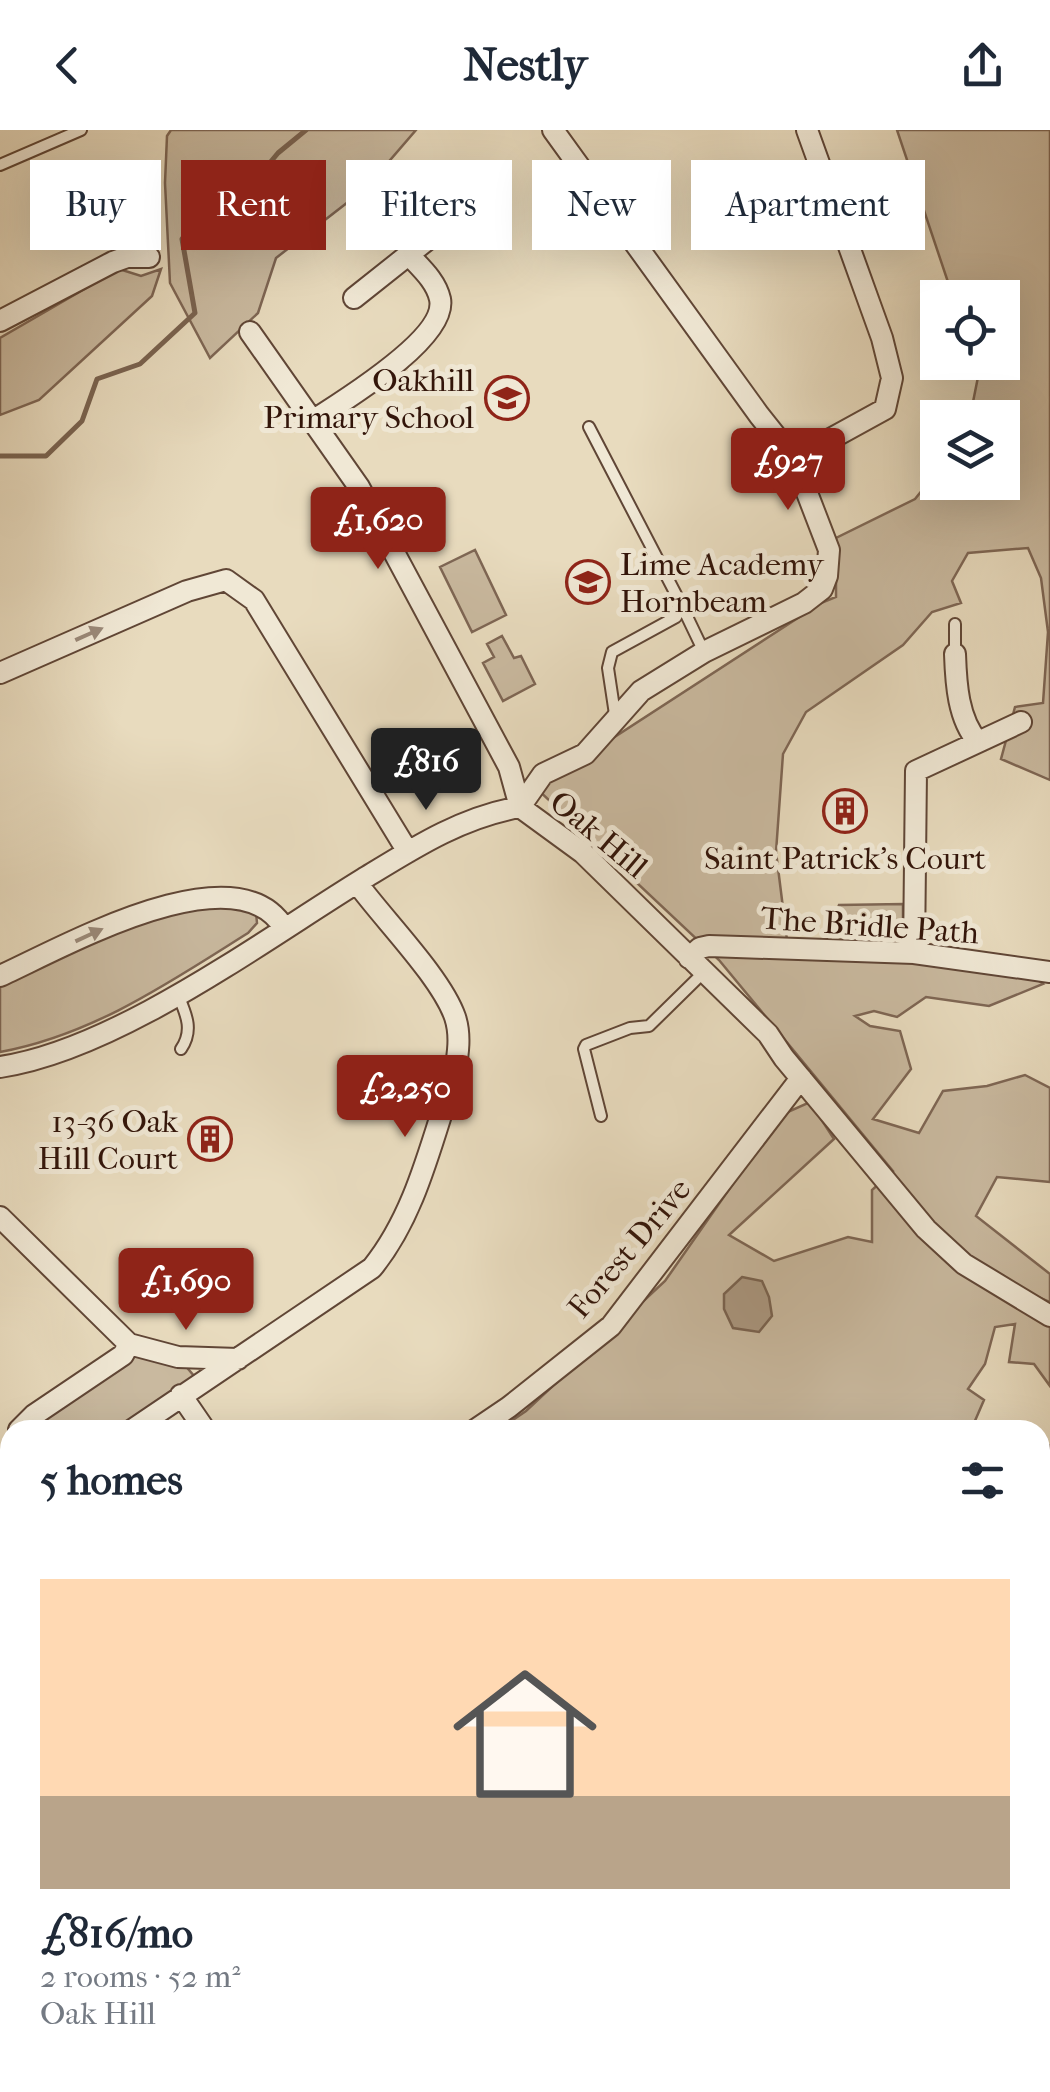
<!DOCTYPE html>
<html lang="en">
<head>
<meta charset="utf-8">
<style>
  :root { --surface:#fff; --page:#f2f2f3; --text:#1f2937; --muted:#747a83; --line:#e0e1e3; --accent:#8f2418 }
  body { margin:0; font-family:"IM FELL French Canon",serif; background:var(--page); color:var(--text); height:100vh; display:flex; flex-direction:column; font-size:38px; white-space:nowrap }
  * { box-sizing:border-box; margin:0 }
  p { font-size:32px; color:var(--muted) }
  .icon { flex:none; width:55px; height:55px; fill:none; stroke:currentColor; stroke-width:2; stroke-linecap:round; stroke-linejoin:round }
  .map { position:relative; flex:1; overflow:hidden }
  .drawer { position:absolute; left:0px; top:1290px; width:1050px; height:672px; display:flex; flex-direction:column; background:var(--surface); border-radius:30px 30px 0 0; box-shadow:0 10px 40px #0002 }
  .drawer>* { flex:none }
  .guide { position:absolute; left:30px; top:30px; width:990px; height:90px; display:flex; gap:20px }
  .controls { position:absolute; left:920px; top:150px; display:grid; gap:20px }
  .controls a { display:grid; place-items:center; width:100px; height:100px; border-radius:0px; background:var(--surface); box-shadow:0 10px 40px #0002; font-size:50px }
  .price { position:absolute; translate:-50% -85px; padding:0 22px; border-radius:10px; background:var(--accent); color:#fff; font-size:32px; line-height:65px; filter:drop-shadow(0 2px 5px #0008) }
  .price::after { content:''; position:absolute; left:50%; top:60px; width:30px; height:22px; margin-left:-15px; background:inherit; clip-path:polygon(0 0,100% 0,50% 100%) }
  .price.on { background:#222; color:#fff }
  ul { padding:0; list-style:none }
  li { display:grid; align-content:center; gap:20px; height:530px; padding:0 40px }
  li+li { border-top:2px solid var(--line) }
  li span { display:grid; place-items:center; height:310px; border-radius:0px; color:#555 }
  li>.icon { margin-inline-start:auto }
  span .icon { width:180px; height:180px; fill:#fffc; stroke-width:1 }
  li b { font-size:42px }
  h2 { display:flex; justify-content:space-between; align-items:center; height:120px; padding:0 40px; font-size:42px }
  .tag { padding:0 35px; border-radius:0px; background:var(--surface); box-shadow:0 10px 40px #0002; font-size:35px; line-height:90px }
  .tag.on { background:var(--accent); color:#fff }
  header { display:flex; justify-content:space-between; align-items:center; height:130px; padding:0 40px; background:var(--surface); font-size:45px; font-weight:700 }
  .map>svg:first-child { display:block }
  .green { fill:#c9b99f; stroke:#7e6654; stroke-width:2.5 }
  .water { fill:#aa9780; stroke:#7a6350; stroke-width:2.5 }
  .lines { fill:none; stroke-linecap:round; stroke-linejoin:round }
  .stream { stroke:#7a6350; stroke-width:5 }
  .lane-casing { stroke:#604636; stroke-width:14 }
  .street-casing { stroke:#604636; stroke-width:24 }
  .lane { stroke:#f0e8d5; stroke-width:10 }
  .street { stroke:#f0e8d5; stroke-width:20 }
  .oneway { fill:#9a8979 }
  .labels { text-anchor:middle; stroke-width:10; stroke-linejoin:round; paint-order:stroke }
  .poi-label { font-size:32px; fill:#321409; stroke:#f0e8d5; text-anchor:end }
  .street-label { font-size:32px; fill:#321409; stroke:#f0e8d5 }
</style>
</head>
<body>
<header><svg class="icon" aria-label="back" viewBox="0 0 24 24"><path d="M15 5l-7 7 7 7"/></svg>Nestly<svg class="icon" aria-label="share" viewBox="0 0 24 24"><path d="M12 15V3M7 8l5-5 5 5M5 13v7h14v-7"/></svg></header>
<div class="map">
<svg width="1050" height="1962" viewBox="0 0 1050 1962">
  <rect width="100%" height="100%" fill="#e8dbbe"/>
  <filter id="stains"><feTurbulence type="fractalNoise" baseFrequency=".002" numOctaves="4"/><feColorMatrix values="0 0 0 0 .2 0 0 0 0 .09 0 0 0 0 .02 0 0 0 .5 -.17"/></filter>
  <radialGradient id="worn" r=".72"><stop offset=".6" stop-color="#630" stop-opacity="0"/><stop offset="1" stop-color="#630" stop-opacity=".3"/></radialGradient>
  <!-- green -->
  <path class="green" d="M171 0H416L366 58 276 128 258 183 210 228 170 153 165 53 167 6Z
    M897 0H1050V650L1001 629 1015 577 1043 573 1048 502 1041 448 1028 418 968 423 952 451 961 473 932 482 903 515 806 582 783 624 776 722 787 810 820 828 839 775 903 774V818L1019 834 1043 854 989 876 926 867 897 887 874 881 855 886 870 896 900 901 911 939 873 989 919 1003 943 961 987 956 1025 945 1050 958V1052L997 1047 976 1086 1050 1144V1172L1031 1164 1050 1194V1256L1034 1234 1009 1232 1015 1194 995 1197 985 1234 968 1259 984 1270 971 1300H498L526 1281 665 1151 781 985 810 972 834 1009 729 1105 774 1131 848 1107 872 1112V1060L893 1041 719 830 536 658 821 473 836 467V408L915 369 937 342 938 352H1002V288L970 287 980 237 974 233 1002 232V168L953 167Z
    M119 139 141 146 161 139 152 166 39 270 0 285V208Z
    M475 420 506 485 472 502 440 437Z
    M502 506 514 528 521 526 535 554 503 571 483 533 494 527 487 514Z
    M219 772 256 783 257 793 248 803C170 852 93 905 0 922V853L136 789Z
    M123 1225 178 1227 200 1253 132 1300H19Z
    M1050 1315V1552L1040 1583V1322Z
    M10 1596V1952L522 1953 508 1962H0V1598Z
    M1040 1775 1050 1779V1962H565L557 1953 1040 1952Z"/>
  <!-- water -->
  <path class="water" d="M742 1147 762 1151 769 1167 772 1186 759 1202 733 1198 724 1179V1164Z"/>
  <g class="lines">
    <!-- stream -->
    <path class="stream" d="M0 326H46L82 291 97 249 140 234 195 183 182 109 199 86 253 53 278 23 306 0"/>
    <!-- lane casing -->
    <g class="lane-casing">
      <path id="lane" d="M0 35 81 0
        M589 297 682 476 676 487 612 522 608 538 616 591
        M682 476 704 522
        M955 494V524
        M178 865C186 884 194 900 181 919
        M601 986 584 919 586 915 630 898 649 896 704 842"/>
    </g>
    <!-- street casing -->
    <g class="street-casing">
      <path id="street" d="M354 168 427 110
        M0 191 113 132 127 127H149
        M250 202 359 357 509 637 520 677
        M314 290C343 271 448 208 440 169 436 151 421 138 409 125
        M794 329 885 279 892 248 882 208 807 0
        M955 524C956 554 958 589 978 612
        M0 543 187 461 226 450 254 470 408 722
        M520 677 543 644 585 624 641 561 704 522 804 473 822 459 827 446 829 420 794 329 759 285 553 0
        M914 823 916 641 1021 592
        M689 828 700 818 709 816 914 823 1050 842
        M0 846C60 819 236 718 284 798
        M0 937C116 920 262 811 363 749 412 719 461 687 520 677L583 723 768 904 784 928 926 1099 964 1134 1050 1186
        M0 1087 129 1214 178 1227 238 1229
        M181 1265 205 1300
        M19 1300 34 1285 123 1225 129 1214
        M132 1300 372 1138C417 1083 432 1008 455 942 458 924 461 905 455 887 441 847 384 790 357 753
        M475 1300 509 1277 611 1196 801 948
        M0 1353 10 1347
        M0 1585 10 1584
        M1040 1613 1050 1587
        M1040 1711 1050 1714"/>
    </g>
    <!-- lane -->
    <use href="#lane" class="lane"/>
    <!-- street -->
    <use href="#street" class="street"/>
  </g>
  <!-- one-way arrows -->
  <defs><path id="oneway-solid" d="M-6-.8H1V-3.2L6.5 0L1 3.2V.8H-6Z" transform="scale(2.5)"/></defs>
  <g class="oneway">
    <use href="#oneway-solid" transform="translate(89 504) rotate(-24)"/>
    <use href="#oneway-solid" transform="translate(89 805) rotate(-25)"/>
  </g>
  <!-- icons -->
  <defs>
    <g id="school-ring" transform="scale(2.25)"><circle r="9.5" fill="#f0e8d5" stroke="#8f2418" stroke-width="1.5"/><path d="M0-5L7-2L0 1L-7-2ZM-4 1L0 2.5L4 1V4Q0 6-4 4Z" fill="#8f2418"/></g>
    <g id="building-ring" transform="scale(2.25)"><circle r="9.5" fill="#f0e8d5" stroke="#8f2418" stroke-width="1.5"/><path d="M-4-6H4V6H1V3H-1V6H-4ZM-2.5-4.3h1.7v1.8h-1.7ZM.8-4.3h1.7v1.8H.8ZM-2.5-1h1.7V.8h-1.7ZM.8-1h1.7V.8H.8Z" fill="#8f2418"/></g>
  </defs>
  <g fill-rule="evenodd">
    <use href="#school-ring" x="507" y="268"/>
    <use href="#school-ring" x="588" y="452"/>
    <use href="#building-ring" x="845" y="681"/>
    <use href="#building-ring" x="210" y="1009"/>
  </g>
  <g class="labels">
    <!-- poi labels -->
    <g class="poi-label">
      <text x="474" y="261">Oakhill<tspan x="474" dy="37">Primary School</tspan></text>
      <text x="620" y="445" text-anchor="start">Lime Academy<tspan x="620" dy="37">Hornbeam</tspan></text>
      <text x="845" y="739" text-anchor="middle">Saint Patrick's Court</text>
      <text x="178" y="1002">13-36 Oak<tspan x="178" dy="37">Hill Court</tspan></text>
    </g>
    <!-- street labels -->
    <g class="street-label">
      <text transform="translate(599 704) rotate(40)" y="11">Oak Hill</text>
      <text transform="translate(870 795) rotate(4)" y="11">The Bridle Path</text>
      <text transform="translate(629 1118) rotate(-50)" y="11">Forest Drive</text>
    </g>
  </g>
  <rect width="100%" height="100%" filter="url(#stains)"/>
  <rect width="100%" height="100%" fill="url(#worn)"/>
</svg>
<div class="controls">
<a><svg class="icon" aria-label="locate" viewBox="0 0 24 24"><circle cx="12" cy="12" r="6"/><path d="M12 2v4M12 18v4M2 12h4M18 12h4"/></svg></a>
<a><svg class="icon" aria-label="layers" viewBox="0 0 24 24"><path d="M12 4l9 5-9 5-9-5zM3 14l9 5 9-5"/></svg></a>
</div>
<b class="price" style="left:788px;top:383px">£927</b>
<b class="price" style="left:378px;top:442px">£1,620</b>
<b class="price on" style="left:426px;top:683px">£816</b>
<b class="price" style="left:405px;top:1010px">£2,250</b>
<b class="price" style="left:186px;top:1203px">£1,690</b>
<div class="guide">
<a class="tag">Buy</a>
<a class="tag on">Rent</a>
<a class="tag">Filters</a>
<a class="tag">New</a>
<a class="tag">Apartment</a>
</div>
<section class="drawer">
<h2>5 homes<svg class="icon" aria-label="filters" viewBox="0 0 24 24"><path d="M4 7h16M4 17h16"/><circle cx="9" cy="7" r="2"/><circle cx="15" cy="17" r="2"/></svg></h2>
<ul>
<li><span style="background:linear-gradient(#ffd9b3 70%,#b9a48a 0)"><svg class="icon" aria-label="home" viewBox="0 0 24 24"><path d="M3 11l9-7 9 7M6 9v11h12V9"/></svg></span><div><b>£816/mo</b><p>2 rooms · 52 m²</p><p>Oak Hill</p></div></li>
</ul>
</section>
</div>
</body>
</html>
